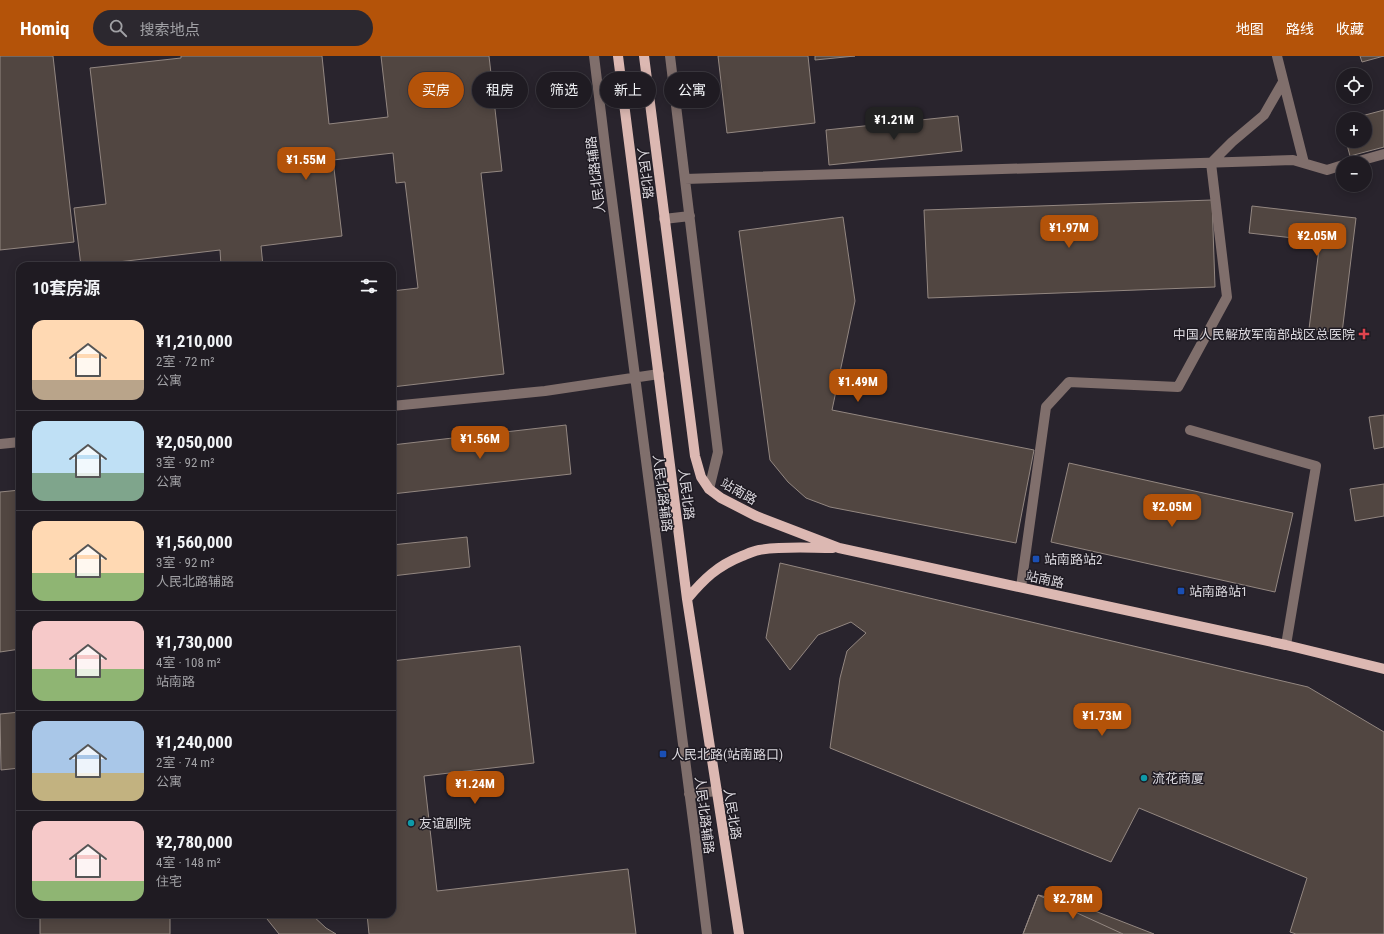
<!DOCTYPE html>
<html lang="zh">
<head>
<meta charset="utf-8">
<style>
  :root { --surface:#1f1b22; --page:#2c282f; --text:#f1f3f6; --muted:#a1a1a5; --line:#3c3940; --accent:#b45309 }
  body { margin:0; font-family:"Roboto Condensed","Noto Sans SC",sans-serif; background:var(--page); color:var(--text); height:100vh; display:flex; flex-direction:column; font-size:15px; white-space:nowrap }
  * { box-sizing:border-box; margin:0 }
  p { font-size:13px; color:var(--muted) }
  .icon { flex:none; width:22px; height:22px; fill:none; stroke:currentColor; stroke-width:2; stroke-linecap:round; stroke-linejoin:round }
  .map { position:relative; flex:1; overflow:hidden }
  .details { position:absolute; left:16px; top:206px; width:380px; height:656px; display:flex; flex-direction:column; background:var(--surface); border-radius:12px; box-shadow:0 2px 10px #0003,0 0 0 1px var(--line) }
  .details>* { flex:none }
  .guide { position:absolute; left:408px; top:16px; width:380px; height:36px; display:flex; gap:8px }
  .buttons { position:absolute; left:1336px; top:12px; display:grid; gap:8px }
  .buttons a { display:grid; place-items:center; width:36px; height:36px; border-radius:50%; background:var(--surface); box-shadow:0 2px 10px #0003,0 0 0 1px var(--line); font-size:20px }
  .price { position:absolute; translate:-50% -34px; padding:0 9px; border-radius:8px; background:var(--accent); color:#fff; font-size:13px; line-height:26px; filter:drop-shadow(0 1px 2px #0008) }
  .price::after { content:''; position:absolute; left:50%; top:24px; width:12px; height:9px; margin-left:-6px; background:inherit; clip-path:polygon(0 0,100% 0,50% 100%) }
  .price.on { background:#222; color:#fff }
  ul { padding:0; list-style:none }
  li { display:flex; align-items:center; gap:12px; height:100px; padding:0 16px }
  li+li { border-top:1px solid var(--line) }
  li span { display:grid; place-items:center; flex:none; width:112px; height:80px; border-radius:12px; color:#555 }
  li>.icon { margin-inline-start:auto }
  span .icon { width:48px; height:48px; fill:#fffc; stroke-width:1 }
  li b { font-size:17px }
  h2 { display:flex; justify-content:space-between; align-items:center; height:48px; padding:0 16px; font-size:17px }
  .chip { padding:0 14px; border-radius:18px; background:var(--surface); box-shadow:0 2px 10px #0003,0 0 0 1px var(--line); font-size:14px; line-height:36px }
  .chip.on { background:var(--accent); color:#fff }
  header { display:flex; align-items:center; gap:24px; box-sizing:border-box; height:56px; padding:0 20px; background:var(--accent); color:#fff }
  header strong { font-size:19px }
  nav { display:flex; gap:22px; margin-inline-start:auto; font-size:14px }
  .search { width:280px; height:36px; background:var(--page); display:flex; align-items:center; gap:10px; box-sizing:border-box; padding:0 14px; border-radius:22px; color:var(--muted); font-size:15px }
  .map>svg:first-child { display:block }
  .building { fill:#514641; stroke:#938781 }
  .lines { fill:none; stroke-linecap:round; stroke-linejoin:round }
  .minor { stroke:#806f6c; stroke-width:10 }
  .major { stroke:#dcb8b2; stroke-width:10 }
  .health-dot { fill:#e0444e; stroke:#1f1b23; stroke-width:1.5 }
  .transit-dot { fill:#1a4fb4; stroke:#1f1b23; stroke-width:1.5 }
  .culture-dot { fill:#0f9aa8; stroke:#1f1b23; stroke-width:1.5 }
  .labels { text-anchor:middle; stroke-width:3; stroke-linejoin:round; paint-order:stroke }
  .street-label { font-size:13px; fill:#dddae0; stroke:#1f1b23 }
  .poi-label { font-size:13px; fill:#dddae0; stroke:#1f1b23; text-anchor:start }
</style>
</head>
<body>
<header>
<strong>Homiq</strong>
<div class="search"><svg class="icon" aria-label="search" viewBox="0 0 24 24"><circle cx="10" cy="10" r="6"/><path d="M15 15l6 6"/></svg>搜索地点</div>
<nav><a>地图</a><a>路线</a><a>收藏</a></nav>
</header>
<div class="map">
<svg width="1384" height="878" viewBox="0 0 1384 878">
  <rect width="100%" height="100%" fill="#29242d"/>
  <!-- building -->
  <path class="building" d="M0 0H53L74 186 0 194Z
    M181 0H322L329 68 388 61 381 0H489L502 115 481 117 504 318 392 331V235L418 232 405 126 396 127 393 97 333 104 342 180 261 190 263 210H221L220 194 118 206 119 210H81L74 152 106 148 90 12 181 2Z
    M718 0H808L815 67 727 77Z
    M815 0H855L815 4Z
    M1360 0H1384L1362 6Z
    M1384 54V91L1350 100 1346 85H1365V63H1350Z
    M958 60 962 95 829 109 826 74Z
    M1212 144 1215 231 928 242 924 154Z
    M1252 150 1356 162 1342 277 1309 273 1320 185 1249 177Z
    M843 161 855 245 832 354 1034 394 1016 487 830 451 806 442 788 426 770 404 739 175Z
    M1384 359V391L1374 393 1369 361Z
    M566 369 571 418 392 438V389Z
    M1069 407 1293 457 1275 536 1051 486Z
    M1384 428V460L1355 465 1350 433Z
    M20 434V593L0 596V436Z
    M467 481 470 511 392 520V489Z
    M780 507 1308 631 1384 676V878H1296L1290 876 1307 822 1139 752 1111 806 830 692 840 622 847 595 866 577 851 566 818 579 790 614 766 582Z
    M520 590 534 707 424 720 437 835 628 813 636 878H369L367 858H392V605Z
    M20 656V712L1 714 0 658Z
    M1038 839 1077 848 1154 878H1023Z
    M1038 839 1123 878H1023Z
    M40 858H170V878H40Z
    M180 858H232V860L180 859Z
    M263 858H311L326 872 336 878H279Z"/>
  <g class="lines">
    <!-- minor -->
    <path class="minor" d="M594 0C629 293 672 585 707 878
      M670 0 718 396 709 433
      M1277 0 1304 107
      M1352 107 1384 98
      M685 123 1293 104 1327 114 1343 109
      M664 163 690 160
      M392 350 545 335 659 318
      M1190 374 1316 410 1286 589
      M0 388 20 386
      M1021 531 1046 351 1069 326 1178 331 1227 241 1211 107 1232 86 1264 59 1283 26
      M689 738 717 735"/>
    <!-- major -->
    <path class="major" d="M618 0 687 543 739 878
      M644 0 695 400 701 421 709 433 721 442 756 460 839 492 1286 589 1384 613
      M687 543C704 523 717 510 742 500 747 498 753 495 759 494 783 490 808 492 833 492"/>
  </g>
  <!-- markers -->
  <path class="health-dot" d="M1362 272h4v4h4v4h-4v4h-4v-4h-4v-4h4z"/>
  <g class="transit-dot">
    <rect x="1032" y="499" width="8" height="8" rx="2"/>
    <rect x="1177" y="531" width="8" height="8" rx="2"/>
    <rect x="659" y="694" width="8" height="8" rx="2"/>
  </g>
  <g class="culture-dot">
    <circle cx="1144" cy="722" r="4"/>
    <circle cx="411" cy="767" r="4"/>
  </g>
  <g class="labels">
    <!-- street labels -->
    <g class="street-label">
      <text transform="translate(646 117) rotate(83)" y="5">人民北路</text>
      <text transform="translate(595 119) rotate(-97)" y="5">人民北路辅路</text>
      <text transform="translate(739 435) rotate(30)" y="5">站南路</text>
      <text transform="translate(663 437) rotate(83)" y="5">人民北路辅路</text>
      <text transform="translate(687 438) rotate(83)" y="5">人民北路</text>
      <text transform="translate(1045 523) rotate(12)" y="5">站南路</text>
      <text transform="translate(733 758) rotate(81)" y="5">人民北路</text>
      <text transform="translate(705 759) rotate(83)" y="5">人民北路辅路</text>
    </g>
    <!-- poi labels -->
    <g class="poi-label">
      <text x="1355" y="283" text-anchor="end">中国人民解放军南部战区总医院</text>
      <text x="1044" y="508">站南路站2</text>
      <text x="1189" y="540">站南路站1</text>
      <text x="671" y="703">人民北路(站南路口)</text>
      <text x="1152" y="727">流花商厦</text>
      <text x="419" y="772">友谊剧院</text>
    </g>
  </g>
</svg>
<div class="buttons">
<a><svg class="icon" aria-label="locate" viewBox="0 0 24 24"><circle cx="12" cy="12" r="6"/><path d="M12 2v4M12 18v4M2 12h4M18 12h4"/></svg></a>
<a>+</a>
<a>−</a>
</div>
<b class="price on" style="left:894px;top:85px">¥1.21M</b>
<b class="price" style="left:306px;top:125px">¥1.55M</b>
<b class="price" style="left:1069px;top:193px">¥1.97M</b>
<b class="price" style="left:1317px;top:201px">¥2.05M</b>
<b class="price" style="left:858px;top:347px">¥1.49M</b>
<b class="price" style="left:480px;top:404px">¥1.56M</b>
<b class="price" style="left:1172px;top:472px">¥2.05M</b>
<b class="price" style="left:1102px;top:681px">¥1.73M</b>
<b class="price" style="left:475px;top:749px">¥1.24M</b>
<b class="price" style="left:1073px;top:864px">¥2.78M</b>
<div class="guide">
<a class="chip on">买房</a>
<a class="chip">租房</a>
<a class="chip">筛选</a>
<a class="chip">新上</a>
<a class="chip">公寓</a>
</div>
<section class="details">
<h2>10套房源<svg class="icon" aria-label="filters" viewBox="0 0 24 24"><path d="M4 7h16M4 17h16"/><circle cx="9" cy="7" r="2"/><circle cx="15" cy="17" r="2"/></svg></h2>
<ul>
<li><span style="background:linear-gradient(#ffd9b3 75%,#b9a48a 0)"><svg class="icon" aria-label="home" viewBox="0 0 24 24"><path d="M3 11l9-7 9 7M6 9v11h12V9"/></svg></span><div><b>¥1,210,000</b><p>2室 · 72 m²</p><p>公寓</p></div></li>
<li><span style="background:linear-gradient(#bfe0f5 65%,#7fa58c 0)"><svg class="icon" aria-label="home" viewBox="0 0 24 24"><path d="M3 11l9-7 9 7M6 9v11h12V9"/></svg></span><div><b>¥2,050,000</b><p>3室 · 92 m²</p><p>公寓</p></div></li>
<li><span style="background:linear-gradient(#ffd9b3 65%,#8fb573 0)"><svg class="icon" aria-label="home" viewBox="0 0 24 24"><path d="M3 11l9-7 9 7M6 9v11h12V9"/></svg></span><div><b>¥1,560,000</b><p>3室 · 92 m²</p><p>人民北路辅路</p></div></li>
<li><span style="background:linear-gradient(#f6c9c9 60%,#8fb573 0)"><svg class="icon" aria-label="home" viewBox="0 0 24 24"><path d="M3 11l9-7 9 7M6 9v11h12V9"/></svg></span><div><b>¥1,730,000</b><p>4室 · 108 m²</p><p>站南路</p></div></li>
<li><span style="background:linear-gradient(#a9c7e8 65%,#c2b280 0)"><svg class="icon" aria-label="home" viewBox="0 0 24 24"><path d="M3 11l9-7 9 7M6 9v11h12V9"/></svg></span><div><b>¥1,240,000</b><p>2室 · 74 m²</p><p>公寓</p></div></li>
<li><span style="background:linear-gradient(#f6c9c9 75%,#8fb573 0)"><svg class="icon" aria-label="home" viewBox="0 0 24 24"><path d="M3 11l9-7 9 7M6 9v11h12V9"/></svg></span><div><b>¥2,780,000</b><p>4室 · 148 m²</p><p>住宅</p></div></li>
</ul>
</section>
</div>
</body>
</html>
